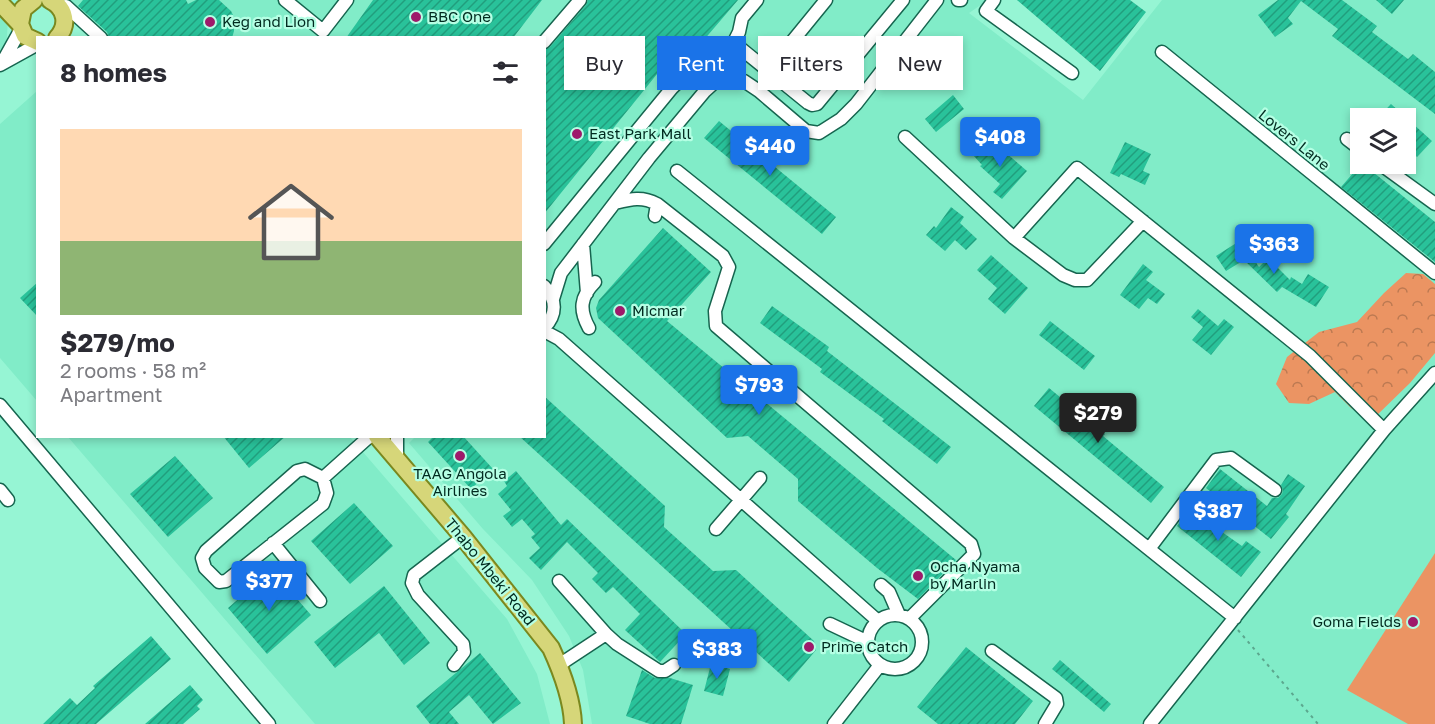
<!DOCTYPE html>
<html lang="en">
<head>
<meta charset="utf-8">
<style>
  :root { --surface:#fff; --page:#f7f7f7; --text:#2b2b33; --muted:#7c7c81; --line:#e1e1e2; --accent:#1a73e8 }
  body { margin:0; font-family:"Golos Text",sans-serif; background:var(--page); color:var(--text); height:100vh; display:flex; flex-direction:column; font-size:22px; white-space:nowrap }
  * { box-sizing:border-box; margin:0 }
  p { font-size:20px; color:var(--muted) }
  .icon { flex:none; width:33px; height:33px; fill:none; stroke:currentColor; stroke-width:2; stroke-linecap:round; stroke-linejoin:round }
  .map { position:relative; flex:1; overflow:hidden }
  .side { position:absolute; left:36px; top:36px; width:510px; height:402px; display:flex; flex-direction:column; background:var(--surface); border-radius:0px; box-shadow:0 3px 9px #0003 }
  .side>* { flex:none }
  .guide { position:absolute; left:564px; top:36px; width:570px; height:54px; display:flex; gap:12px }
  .tools { position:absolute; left:1350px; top:108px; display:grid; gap:12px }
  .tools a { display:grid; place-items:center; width:66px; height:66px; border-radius:0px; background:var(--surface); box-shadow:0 3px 9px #0003; font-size:30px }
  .price { position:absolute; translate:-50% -51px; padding:0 14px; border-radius:6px; background:var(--accent); color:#fff; font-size:20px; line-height:39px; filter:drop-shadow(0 2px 3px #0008) }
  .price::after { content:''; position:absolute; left:50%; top:36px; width:18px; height:14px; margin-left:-9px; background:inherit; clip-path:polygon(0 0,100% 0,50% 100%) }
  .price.current { background:#222; color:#fff }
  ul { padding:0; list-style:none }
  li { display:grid; align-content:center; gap:12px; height:318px; padding:0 24px }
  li+li { border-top:2px solid var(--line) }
  li span { display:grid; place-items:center; height:186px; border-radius:0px; color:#555 }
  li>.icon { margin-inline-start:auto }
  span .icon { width:108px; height:108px; fill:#fffc; stroke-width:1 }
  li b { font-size:26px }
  h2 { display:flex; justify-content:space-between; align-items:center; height:72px; padding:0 24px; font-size:26px }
  .chip { padding:0 21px; border-radius:0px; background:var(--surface); box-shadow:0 3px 9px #0003; font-size:21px; line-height:54px }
  .chip.current { background:var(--accent); color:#fff }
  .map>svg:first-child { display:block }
  .built { fill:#81ecc8; fill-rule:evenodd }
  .park { fill:url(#park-crowns) }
  .pitch { fill:#eb9463 }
  .building { fill:url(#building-hatch) }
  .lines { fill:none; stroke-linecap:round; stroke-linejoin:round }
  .minor-casing { stroke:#16654f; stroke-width:15 }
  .major-casing { stroke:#7a881f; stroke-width:20 }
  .path { stroke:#5ca78e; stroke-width:2; stroke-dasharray:3 4.5; stroke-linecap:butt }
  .minor { stroke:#fff; stroke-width:12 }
  .major { stroke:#d6d679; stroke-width:16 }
  .poi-dot { fill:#9e1a6a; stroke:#b5ffe4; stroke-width:2 }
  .labels { text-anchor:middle; stroke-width:4.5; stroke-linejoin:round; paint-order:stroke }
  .poi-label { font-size:15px; fill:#002a1f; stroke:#b5ffe4; text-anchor:start }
  .street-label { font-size:15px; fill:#002a1f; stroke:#b5ffe4 }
</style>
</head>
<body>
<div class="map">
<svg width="1435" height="724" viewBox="0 0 1435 724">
  <defs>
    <pattern id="park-crowns" width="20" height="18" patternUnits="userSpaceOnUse" patternTransform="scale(1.5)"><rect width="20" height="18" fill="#eb9463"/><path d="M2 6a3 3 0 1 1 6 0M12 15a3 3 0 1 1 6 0" fill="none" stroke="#bc7951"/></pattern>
    <pattern id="building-hatch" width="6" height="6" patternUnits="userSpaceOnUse" patternTransform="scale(1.5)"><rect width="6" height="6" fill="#29c29a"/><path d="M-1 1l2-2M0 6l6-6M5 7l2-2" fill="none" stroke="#219e7d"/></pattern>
  </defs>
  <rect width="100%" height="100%" fill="#96f5d4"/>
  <!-- built -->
  <path class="built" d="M58 0H988L969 13 1083 100 1162 0H1435V724H592L583 670 569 636 532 580 483 529 409 443 416 436H544V38L96 37ZM1360 118H1406V164H1360Z
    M0 11 8 19 6 51 0 63Z
    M37 91V401L0 358V124Z
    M68 437H350L507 619 537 674 550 724H315Z"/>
  <!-- park -->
  <path class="park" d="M1406 273 1423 274 1435 284V353L1410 383 1371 421 1351 408 1335 392 1309 404 1289 403 1276 384 1287 357 1319 332 1357 322 1384 293Z"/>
  <!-- pitch -->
  <path class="pitch" d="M1435 553V724H1408L1347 690Z"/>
  <!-- building -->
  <path class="building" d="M83 0H186L188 4 196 0H219L231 11 234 17V31L232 38H109L107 32 78 6Z
    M373 0H542L513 38H346Z
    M588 0H738L703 41 689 51 674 53 544 214V50L550 47 586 5Z
    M1017 0H1130L1146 12 1100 71Z
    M1278 0H1342L1377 26 1372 32 1408 59 1413 54 1435 72V114L1332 36 1338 29 1301 1 1288 18 1293 24 1275 37 1258 15Z
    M1376 0H1404L1392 14Z
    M953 95 964 109 936 132 925 119Z
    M1391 104 1432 141 1417 157 1406 146V118H1378Z
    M719 121 836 217 822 234 704 138Z
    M1125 142 1151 154 1143 171 1150 174 1145 185 1121 174 1119 177 1110 173Z
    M985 143 993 151 998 146 1027 171 1002 199 993 192 1000 184 980 166 982 165 973 155Z
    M1361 164H1363L1435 222V262L1341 187Z
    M951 207 964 217 960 223 977 239 966 250 955 240 945 251 926 235 934 226 936 228Z
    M663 228 711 272 667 321 956 560 918 599 877 568 798 501V479L748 436 727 438 598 318 596 308 599 300Z
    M1241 240 1259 267 1268 258 1290 280 1291 277 1302 284 1308 274 1329 287 1316 307 1282 287 1277 292 1244 260 1226 271 1216 256Z
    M991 255 1028 288 1005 314 988 299 997 288 977 270Z
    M1143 264 1153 272 1146 280 1165 294 1157 304 1148 298 1139 309 1120 295Z
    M38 282V317L20 298Z
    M772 306 829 347 827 351 951 447 937 464 882 421 884 419 820 372 822 369 760 323Z
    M1198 309 1218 326 1224 319 1234 327 1211 355 1192 340 1203 327 1191 317Z
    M1050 321 1095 356 1084 370 1039 335Z
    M1049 388 1105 434 1103 436 1164 487 1151 503 1034 406Z
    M544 396 665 506 664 527 713 571 736 570 814 641 816 650 789 682 519 436H544Z
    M223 436H286L249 468Z
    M434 436H463L493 469 471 489 428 442Z
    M175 456 213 498 168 537 130 494Z
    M1220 469 1267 506 1272 498H1278L1282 494 1283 490 1281 485 1288 474 1305 486 1286 514 1289 517 1271 539 1206 488Z
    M516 471 561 525 567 519 686 634 660 662 625 630 640 614 613 587 606 593 592 579 598 573 567 542 541 570 529 558 540 548 531 537 535 534 522 519 512 527 503 516 511 510 498 494 507 486 504 481Z
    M354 503 393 546 350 584 311 541Z
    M1194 503 1206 512 1202 518 1242 546 1246 541 1261 552 1241 577 1177 526Z
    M272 570 311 615 267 654 228 608Z
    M384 586 430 643 404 665 379 633 335 668 314 642Z
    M151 636 171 659 96 724H43L70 698 77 705 95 688 93 686Z
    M966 647 1033 701 1015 724H938L917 707Z
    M480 653 521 703 493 724 469 695 449 712 459 724H430L416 706Z
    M1060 660 1111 704 1104 712 1052 669Z
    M711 664 730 669 723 696 704 691Z
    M642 670 655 678H670L693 685 681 724H650L626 716Z
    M190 685 203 700 197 706 200 709 183 724H145Z"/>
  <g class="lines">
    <!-- minor casing -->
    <g class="minor-casing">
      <path id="minor" d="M285 0 323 31 347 0
        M958 0H961
        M994 0 986 11 1072 73
        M66 6 101 38
        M544 42 580 0
        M734 43 808 103 812 105 817 104 903 0
        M1162 52 1435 273
        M2 63 21 29
        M0 65 38 44
        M768 71 826 0
        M905 137 1014 238 1063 275 1075 280H1087L1143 221
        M1347 139 1360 149
        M1380 164 1435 204
        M677 171 1235 618
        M615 203C631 199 642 196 657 204L655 216
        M657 204 723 256 729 267 715 311 716 326 971 544 974 554 909 619
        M1014 238 1077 168 1310 356 1384 430
        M544 244 672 88 698 63 714 60 732 46 739 32 742 18 757 0
        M583 244 587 293
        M544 286C557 299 557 315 544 328
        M553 299 561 273 649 158 705 91 716 81 729 79 744 81 759 91 806 131 819 133 841 119 856 104 937 0
        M589 328C579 310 580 297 595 282
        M544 331 559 339 878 621
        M0 405 269 724
        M397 461V436
        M305 469 323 478 327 493 323 504 226 581 219 582 205 568 202 558 206 551 297 471Z
        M323 478 370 436
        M0 490 8 500
        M716 529 760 478
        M273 543 320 601
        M1149 549 1216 460 1231 458 1275 490
        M559 581 606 634
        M881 585 889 592 899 615
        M868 642a27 27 0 1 1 54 0a27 27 0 1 1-54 0Z
        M830 624 868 642
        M992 651 1056 698 1057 704 1045 724
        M454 665 464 652 463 644 418 595 412 583 414 575 463 537
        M559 665 606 634 617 644 659 671H665L674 665
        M834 724 880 665
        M1150 724 1384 430 1435 373"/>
    </g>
    <!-- major casing -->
    <g class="major-casing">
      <path id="major" d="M50 0C66 8 69 25 57 38
        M0 3 20 24 25 36 38 42
        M20 24 23 9 34 0
        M377 436 463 537 551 648C562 672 572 698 573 724"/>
    </g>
    <!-- path -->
    <path class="path" d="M1238 630 1318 724"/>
    <!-- minor -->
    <use href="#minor" class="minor"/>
    <!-- major -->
    <use href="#major" class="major"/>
  </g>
  <!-- markers -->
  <g class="poi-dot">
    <circle cx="416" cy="17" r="6"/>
    <circle cx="210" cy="22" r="6"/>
    <circle cx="577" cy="134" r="6"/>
    <circle cx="620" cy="311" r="6"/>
    <circle cx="460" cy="456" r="6"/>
    <circle cx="918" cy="576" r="6"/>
    <circle cx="1413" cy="622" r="6"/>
    <circle cx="809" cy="647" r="6"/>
  </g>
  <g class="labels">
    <!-- poi labels -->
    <g class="poi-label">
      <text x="428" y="22">BBC One</text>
      <text x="222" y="27">Keg and Lion</text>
      <text x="589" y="139">East Park Mall</text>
      <text x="632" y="316">Micmar</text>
      <text x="460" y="479" text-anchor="middle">TAAG Angola<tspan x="460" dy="17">Airlines</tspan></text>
      <text x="930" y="572">Ocha Nyama<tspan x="930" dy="17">by Marlin</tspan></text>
      <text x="1401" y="627" text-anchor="end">Goma Fields</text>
      <text x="821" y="652">Prime Catch</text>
    </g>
    <!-- street labels -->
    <g class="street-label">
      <text transform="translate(1294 140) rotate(39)" y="5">Lovers Lane</text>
      <text transform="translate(490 572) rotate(51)" y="5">Thabo Mbeki Road</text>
    </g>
  </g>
</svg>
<div class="tools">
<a><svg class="icon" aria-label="layers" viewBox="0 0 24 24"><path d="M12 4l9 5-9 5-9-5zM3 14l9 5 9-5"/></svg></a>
</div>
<b class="price" style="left:1000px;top:168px">$408</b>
<b class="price" style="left:770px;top:177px">$440</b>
<b class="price" style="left:1274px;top:275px">$363</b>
<b class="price" style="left:759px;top:416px">$793</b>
<b class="price current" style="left:1098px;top:444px">$279</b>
<b class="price" style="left:1218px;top:542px">$387</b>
<b class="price" style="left:269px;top:612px">$377</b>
<b class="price" style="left:717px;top:680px">$383</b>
<div class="guide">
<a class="chip">Buy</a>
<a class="chip current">Rent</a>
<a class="chip">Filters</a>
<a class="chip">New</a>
</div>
<section class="side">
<h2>8 homes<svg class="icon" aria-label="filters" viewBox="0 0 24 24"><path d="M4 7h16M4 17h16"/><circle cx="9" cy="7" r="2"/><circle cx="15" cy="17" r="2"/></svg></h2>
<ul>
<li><span style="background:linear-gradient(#ffd9b3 60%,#8fb573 0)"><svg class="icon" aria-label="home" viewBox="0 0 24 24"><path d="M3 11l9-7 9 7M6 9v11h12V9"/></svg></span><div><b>$279/mo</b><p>2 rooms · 58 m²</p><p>Apartment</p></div></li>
</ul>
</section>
</div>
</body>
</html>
